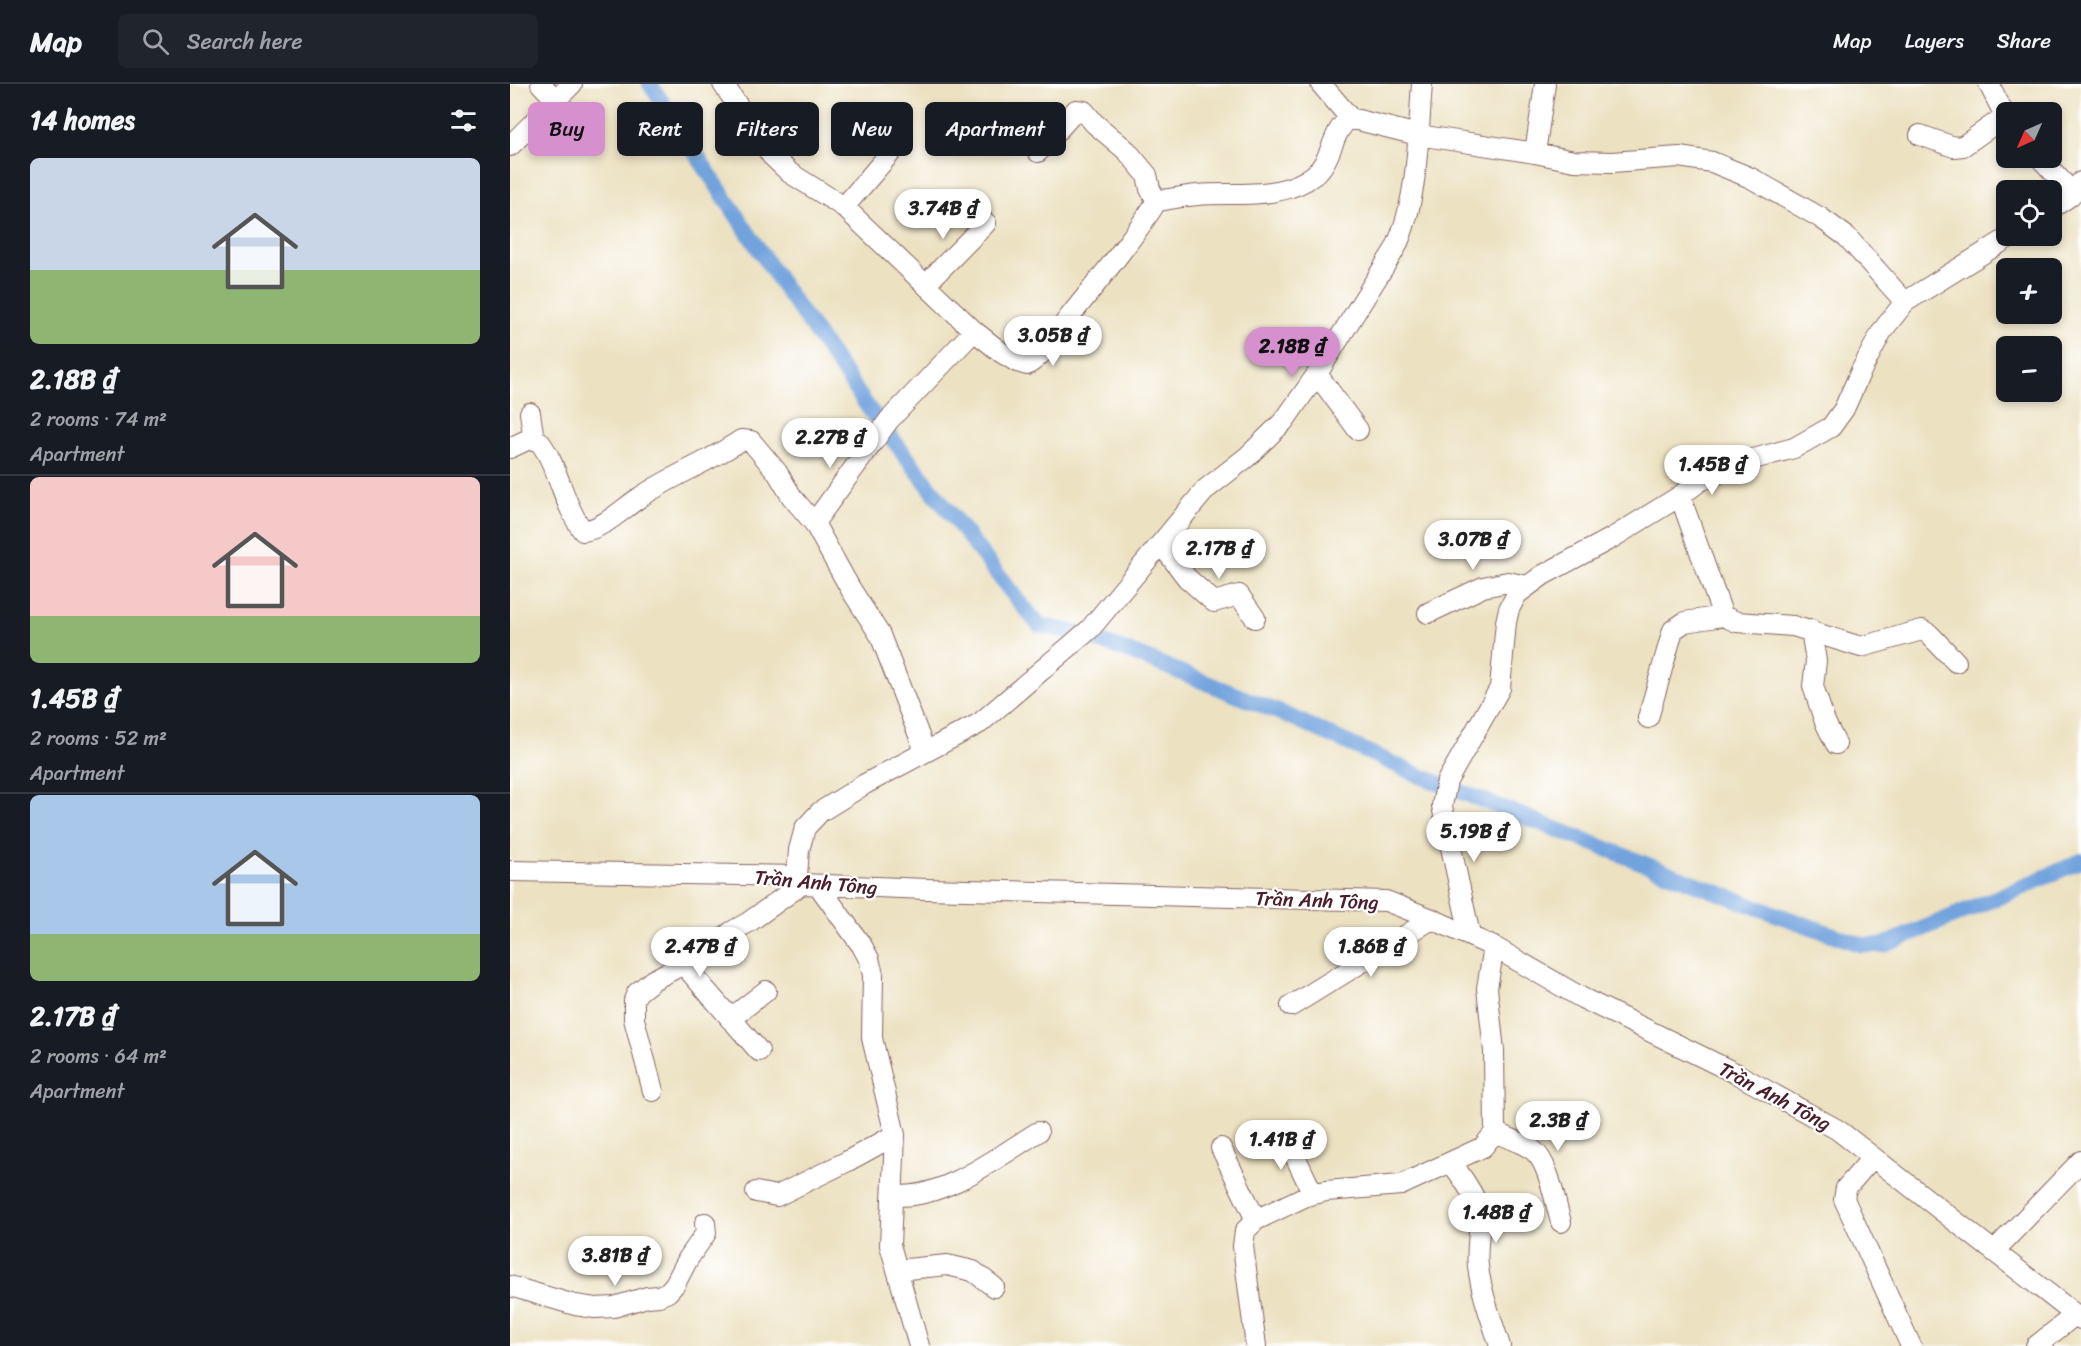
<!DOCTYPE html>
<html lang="en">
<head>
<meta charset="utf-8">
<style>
  :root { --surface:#171b24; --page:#20242c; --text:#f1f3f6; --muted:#9ea1a6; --line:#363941; --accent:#d690ce }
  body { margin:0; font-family:Sriracha,sans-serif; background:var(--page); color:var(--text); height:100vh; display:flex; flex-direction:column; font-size:22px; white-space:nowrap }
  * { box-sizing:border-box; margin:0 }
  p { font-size:20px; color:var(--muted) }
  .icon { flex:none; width:33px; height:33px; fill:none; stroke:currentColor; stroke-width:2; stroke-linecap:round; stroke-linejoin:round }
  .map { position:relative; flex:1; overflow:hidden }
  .sheet { display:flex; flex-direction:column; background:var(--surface); width:510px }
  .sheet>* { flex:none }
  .hud { position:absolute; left:18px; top:18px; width:570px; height:54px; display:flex; gap:12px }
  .needle { width:39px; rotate:225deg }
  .fabs { position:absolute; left:1486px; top:18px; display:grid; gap:12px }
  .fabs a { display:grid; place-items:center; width:66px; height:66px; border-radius:9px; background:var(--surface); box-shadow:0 3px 9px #0003; font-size:30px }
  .price { position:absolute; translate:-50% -51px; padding:0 14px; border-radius:21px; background:#fff; color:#222; font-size:20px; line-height:39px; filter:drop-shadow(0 2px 3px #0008) }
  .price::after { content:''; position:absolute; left:50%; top:36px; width:18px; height:14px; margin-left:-9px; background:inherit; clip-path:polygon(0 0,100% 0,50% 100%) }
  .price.current { background:var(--accent); color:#111 }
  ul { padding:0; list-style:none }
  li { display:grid; align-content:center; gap:12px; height:318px; padding:0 30px }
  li+li { border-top:2px solid var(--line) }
  li span { display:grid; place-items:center; height:186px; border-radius:9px; color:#555 }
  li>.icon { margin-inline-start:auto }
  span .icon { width:108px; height:108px; fill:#fffc; stroke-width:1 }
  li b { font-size:26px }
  h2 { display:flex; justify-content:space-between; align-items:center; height:72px; padding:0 30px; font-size:26px }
  .chip { padding:0 21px; border-radius:9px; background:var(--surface); box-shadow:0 3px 9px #0003; font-size:21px; line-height:54px }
  .chip.current { background:var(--accent); color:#111 }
  header { display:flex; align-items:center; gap:36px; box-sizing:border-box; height:84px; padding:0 30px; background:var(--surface); border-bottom:2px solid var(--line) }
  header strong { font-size:28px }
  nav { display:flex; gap:33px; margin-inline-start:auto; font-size:21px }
  .search { width:420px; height:54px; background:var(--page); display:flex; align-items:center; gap:15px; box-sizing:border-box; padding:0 21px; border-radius:9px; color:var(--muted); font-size:22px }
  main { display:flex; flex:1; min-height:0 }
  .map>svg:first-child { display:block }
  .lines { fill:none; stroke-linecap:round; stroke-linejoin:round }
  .canal { stroke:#72a3dd; stroke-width:16 }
  .minor-casing { stroke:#836360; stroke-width:22 }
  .minor { stroke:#fff; stroke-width:20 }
  .labels { text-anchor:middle; stroke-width:4.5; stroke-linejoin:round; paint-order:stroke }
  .street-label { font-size:20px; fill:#4a1f2b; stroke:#fff }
</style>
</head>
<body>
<header>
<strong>Map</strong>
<div class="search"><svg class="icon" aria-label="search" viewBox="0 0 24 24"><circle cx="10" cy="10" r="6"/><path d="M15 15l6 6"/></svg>Search here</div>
<nav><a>Map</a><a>Layers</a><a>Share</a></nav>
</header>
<main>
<section class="sheet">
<h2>14 homes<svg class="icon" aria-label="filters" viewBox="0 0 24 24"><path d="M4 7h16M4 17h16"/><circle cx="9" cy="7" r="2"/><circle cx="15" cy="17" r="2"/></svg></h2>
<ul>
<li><span style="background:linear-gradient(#c9d6e8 60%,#8fb573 0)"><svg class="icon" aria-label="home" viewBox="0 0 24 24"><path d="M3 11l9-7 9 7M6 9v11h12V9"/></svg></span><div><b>2.18B ₫</b><p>2 rooms · 74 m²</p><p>Apartment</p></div></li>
<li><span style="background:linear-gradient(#f6c9c9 75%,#8fb573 0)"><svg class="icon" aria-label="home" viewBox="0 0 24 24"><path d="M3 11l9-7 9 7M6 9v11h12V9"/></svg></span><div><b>1.45B ₫</b><p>2 rooms · 52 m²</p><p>Apartment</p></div></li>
<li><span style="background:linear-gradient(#a9c7e8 75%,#8fb573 0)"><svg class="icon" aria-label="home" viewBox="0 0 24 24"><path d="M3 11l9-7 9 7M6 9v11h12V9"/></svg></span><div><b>2.17B ₫</b><p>2 rooms · 64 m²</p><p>Apartment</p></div></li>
</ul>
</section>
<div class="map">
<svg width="1571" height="1262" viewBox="0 0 1571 1262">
  <rect width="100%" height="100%" fill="#fff"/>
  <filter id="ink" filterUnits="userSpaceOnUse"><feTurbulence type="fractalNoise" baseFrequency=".0167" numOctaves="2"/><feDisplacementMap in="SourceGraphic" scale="12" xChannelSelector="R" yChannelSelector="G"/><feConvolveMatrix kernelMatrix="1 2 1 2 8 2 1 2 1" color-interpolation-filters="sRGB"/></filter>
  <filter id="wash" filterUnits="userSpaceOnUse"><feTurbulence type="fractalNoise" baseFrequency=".008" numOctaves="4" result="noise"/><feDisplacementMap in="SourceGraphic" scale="24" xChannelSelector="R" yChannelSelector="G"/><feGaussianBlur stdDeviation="1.35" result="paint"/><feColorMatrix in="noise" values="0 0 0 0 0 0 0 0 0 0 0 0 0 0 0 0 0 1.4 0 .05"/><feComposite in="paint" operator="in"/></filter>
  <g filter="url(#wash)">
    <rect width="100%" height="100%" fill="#ece1c1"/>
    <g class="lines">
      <!-- canal -->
      <path class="canal" d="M140 0 271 199 360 326 506 514 529 541 567 549 628 571 783 634 908 691 1240 821 1352 861H1374L1515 802 1571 777"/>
    </g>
  </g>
  <g filter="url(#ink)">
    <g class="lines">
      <!-- minor casing -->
      <g class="minor-casing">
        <path id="minor" d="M31 0 46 16
          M213 0 262 72 280 89 334 123 464 247 492 269 507 278 517 281C534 271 546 251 557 236 588 197 620 159 647 117 660 115 674 112 688 111 725 108 773 116 804 91 823 76 821 47 840 34L908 51 1025 69 1064 77 1102 78 1169 73 1202 78 1241 94 1311 134 1337 153 1395 218
          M811 0 840 34
          M1479 0 1497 36
          M1410 51 1444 63 1453 62 1494 33
          M0 62 62 0
          M528 68 566 26 574 27 584 39 617 67 637 91 640 105 647 117
          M1025 69 1035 0
          M1530 74 1563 109
          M334 123 389 59
          M1542 124 1560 112 1571 98
          M416 200 476 139
          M807 290 848 346
          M20 329 24 356
          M0 364 19 355 29 357C48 381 53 420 73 447 94 444 111 426 129 414 161 392 199 378 231 356L241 357 267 388 282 413 304 439 340 504 370 551 415 667
          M1170 412 1213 532 1227 538 1283 542 1351 563 1412 546 1419 550 1446 578
          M304 439 379 336 464 247
          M651 460 677 494 704 518 729 511 745 534
          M918 529 973 503 998 498 1017 502
          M1301 546 1306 577 1303 602 1315 638 1326 660
          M1138 634 1163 546 1175 538 1213 532
          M0 787 287 792 292 800 416 805 876 817 922 835 984 863 1072 914 1227 990 1328 1046 1571 1235
          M287 792 289 766 295 744 310 728 355 700 470 639 580 545 696 405 737 373 774 337 807 290 885 165C908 118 908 52 912 0
          M308 801 352 862 359 875 363 891 362 954 385 1051 380 1161 409 1262
          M960 851 932 722 937 697 990 604 996 538 999 525 1007 510 1033 491 1102 454 1170 412 1190 397 1236 377 1284 364 1321 343 1334 325 1351 287 1372 247 1395 218 1501 152
          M174 881 249 967
          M781 922 922 835
          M220 935 256 907
          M143 1007 124 935V916L127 909 143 896 193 870 221 848 239 838 292 800
          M773 1047 803 1110
          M985 1048C997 1054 1013 1058 1024 1067 1039 1079 1045 1119 1051 1138
          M711 1064 746 1136
          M1363 1073 1336 1104 1334 1115 1401 1262
          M942 1079C950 1091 961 1105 966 1118 974 1138 965 1161 968 1182 971 1209 982 1237 990 1262
          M246 1108 267 1112 336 1078 385 1051
          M383 1111C430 1118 489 1072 528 1048
          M1485 1166 1571 1077
          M387 1186 437 1181 463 1187 484 1203
          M0 1202 65 1221 85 1224 104 1223 137 1213 149 1212 158 1208 165 1200 178 1175 196 1149 195 1139
          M746 1262 733 1162 735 1147 746 1136 796 1112 816 1107 891 1101 973 1063 985 1048 984 967 977 904 984 863
          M1526 1262 1565 1231"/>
      </g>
      <!-- minor -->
      <use href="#minor" class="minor"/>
    </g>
  </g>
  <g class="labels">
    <!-- street labels -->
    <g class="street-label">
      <text transform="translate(306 798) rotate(5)" y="7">Trần Anh Tông</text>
      <text transform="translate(807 816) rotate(2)" y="7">Trần Anh Tông</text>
      <text transform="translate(1265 1012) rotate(28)" y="7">Trần Anh Tông</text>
    </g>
  </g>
</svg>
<div class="fabs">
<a><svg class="needle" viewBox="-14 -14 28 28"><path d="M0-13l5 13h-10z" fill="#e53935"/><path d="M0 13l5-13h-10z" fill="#9ea1a6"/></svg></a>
<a><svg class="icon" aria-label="locate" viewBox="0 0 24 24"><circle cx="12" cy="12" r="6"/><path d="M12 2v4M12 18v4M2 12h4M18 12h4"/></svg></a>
<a>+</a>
<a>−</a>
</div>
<b class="price" style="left:433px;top:156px">3.74B ₫</b>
<b class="price" style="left:543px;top:283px">3.05B ₫</b>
<b class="price current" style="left:782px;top:294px">2.18B ₫</b>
<b class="price" style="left:320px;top:385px">2.27B ₫</b>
<b class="price" style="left:1202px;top:412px">1.45B ₫</b>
<b class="price" style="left:963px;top:487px">3.07B ₫</b>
<b class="price" style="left:709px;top:496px">2.17B ₫</b>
<b class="price" style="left:964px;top:779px">5.19B ₫</b>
<b class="price" style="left:190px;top:894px">2.47B ₫</b>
<b class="price" style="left:861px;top:894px">1.86B ₫</b>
<b class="price" style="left:1048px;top:1068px">2.3B ₫</b>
<b class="price" style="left:771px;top:1087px">1.41B ₫</b>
<b class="price" style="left:986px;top:1160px">1.48B ₫</b>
<b class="price" style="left:105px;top:1203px">3.81B ₫</b>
<div class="hud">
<a class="chip current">Buy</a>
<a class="chip">Rent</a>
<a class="chip">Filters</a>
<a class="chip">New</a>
<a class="chip">Apartment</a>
</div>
</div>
</main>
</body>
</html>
